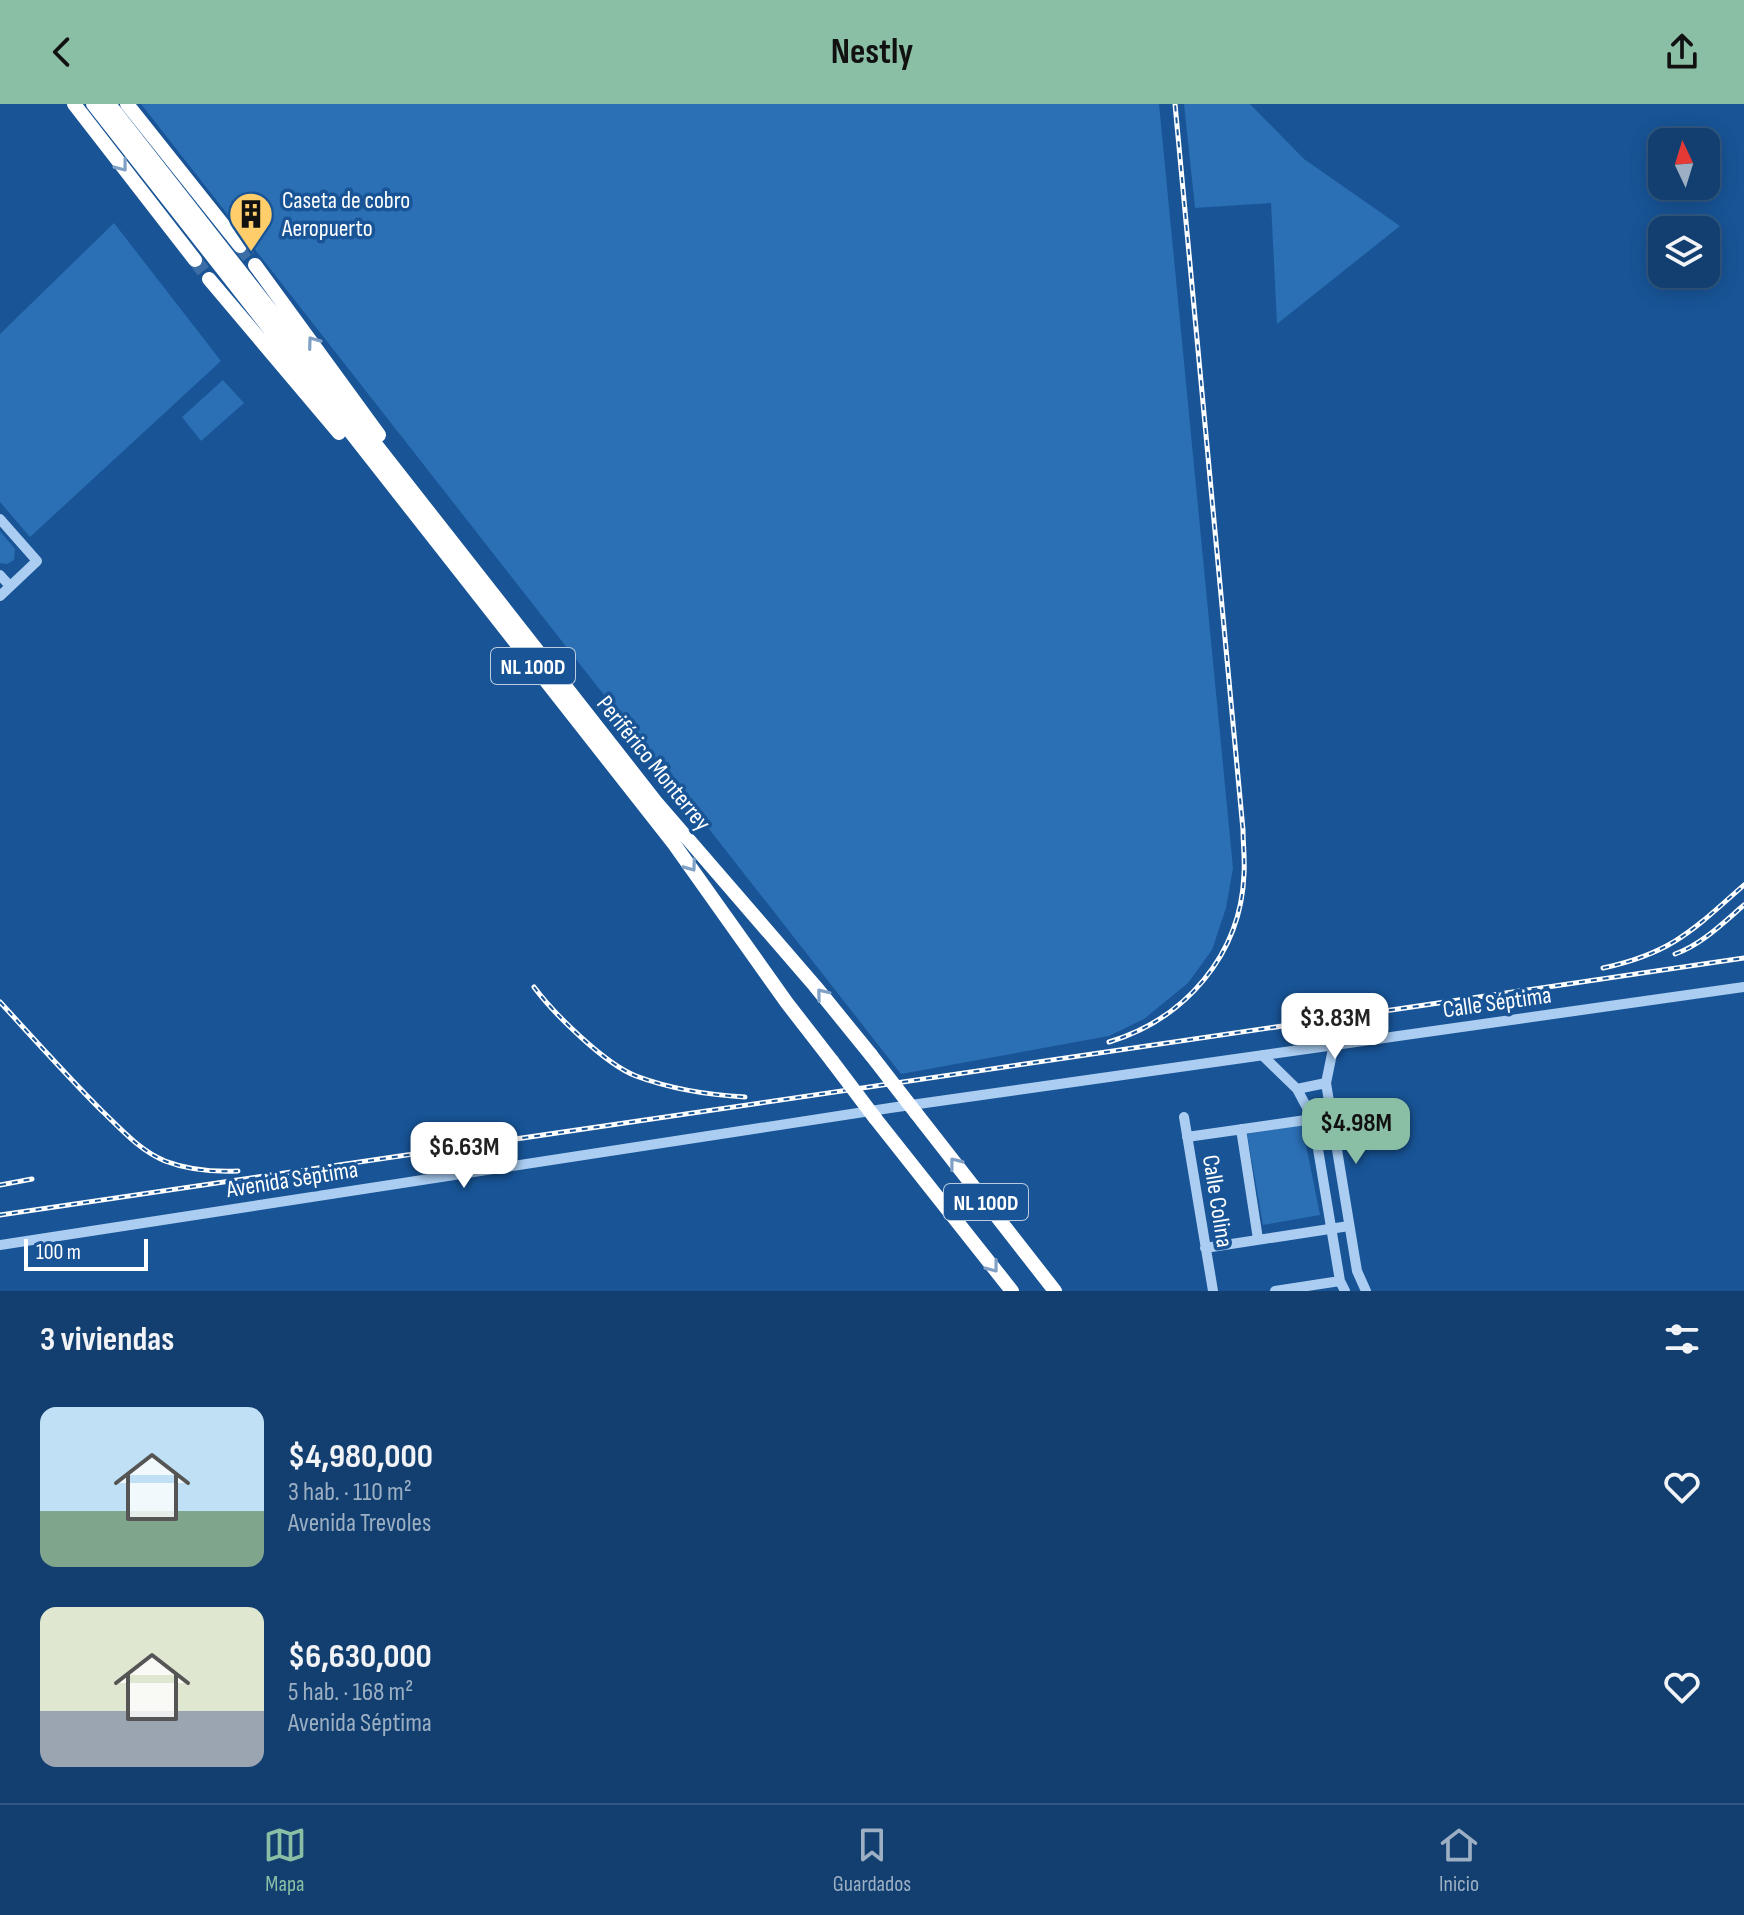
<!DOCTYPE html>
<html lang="es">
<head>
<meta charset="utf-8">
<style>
  :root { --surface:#123f70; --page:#1f4a78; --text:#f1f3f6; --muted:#9cafc3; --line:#315883; --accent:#8abfa5 }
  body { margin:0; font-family:"Sofia Sans Condensed",sans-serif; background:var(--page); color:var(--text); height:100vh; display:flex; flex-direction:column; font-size:30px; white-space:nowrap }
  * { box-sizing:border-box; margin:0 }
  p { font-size:26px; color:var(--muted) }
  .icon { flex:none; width:44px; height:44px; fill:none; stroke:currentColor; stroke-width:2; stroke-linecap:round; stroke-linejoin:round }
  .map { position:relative; height:1187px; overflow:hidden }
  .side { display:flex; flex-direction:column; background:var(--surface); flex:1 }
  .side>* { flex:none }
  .needle { width:52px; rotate:356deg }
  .buttons { position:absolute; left:1648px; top:24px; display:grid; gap:16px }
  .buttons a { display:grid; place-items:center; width:72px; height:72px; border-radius:16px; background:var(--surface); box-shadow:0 4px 20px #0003,0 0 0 2px var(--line); font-size:40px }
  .scale { position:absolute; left:24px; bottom:20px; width:124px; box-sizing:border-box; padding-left:8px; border:4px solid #fff; border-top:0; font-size:22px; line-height:28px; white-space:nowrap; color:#fff; -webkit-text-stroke:6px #185496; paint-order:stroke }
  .price { position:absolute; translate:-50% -68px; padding:0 18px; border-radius:16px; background:#fff; color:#222; font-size:26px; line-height:52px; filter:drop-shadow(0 2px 4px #0008) }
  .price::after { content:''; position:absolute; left:50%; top:48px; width:24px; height:18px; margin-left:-12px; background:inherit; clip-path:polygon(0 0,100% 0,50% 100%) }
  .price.current { background:var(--accent); color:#111 }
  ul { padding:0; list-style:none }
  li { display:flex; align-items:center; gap:24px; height:200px; padding:0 40px }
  li span { display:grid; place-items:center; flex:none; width:224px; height:160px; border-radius:16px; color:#555 }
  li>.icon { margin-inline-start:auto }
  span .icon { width:96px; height:96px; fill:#fffc; stroke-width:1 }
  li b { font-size:34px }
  h2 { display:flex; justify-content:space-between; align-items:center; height:96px; padding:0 40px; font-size:34px }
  header { display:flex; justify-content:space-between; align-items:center; height:104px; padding:0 40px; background:var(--accent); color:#111; font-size:36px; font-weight:700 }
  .tabs { display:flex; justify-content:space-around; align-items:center; height:112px; border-top:2px solid var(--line); background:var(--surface); font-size:22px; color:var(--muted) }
  .tabs a { display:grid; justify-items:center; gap:4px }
  .tabs .current { color:var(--accent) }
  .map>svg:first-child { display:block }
  .green { fill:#2b6fb4 }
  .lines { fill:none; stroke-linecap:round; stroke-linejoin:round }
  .highway-tunnel { stroke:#3b6ea6; stroke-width:14; stroke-dasharray:14 7; stroke-linecap:butt }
  .minor { stroke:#aacdf1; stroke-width:10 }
  .highway { stroke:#fff; stroke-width:14 }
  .rail-casing { stroke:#fff; stroke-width:5 }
  .rail { stroke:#185496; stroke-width:2; stroke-dasharray:6; stroke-linecap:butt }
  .highway-bridge { stroke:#fff; stroke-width:14 }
  .oneway { stroke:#80a1c5 }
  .labels { text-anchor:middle; stroke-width:7; stroke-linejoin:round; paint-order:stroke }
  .shield { fill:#185496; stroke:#bacce0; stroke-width:2 }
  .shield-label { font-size:22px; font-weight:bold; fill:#fff }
  .poi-label { font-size:24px; fill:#fff; stroke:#185496; text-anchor:start }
  .street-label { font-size:24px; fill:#fff; stroke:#185496 }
</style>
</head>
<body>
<header><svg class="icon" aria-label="back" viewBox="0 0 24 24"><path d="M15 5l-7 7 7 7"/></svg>Nestly<svg class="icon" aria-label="share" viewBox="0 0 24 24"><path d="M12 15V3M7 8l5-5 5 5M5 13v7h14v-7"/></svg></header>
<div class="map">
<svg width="1744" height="1187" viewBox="0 0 1744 1187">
  <rect width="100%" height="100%" fill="#185496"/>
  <!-- green -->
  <path class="green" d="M141 0H1159L1233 764 1226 804 1212 846 1188 879 1144 915 1109 932 901 970Z
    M1184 0H1250L1304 55 1400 122 1277 220 1271 99 1195 104Z
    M114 119 221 257 30 433 0 398V230Z
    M223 276 244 299 201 337 182 313Z
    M0 427 15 445 14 456 7 460 0 459Z
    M1302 1021 1320 1111 1263 1121 1247 1030Z"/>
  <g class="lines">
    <!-- highway-tunnel -->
    <path class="highway-tunnel" d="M240 142 255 161
      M195 156 209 175"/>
    <!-- minor -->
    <path class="minor" d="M0 415 37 457 0 492
      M0 471 10 482
      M1334 940 1326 979 1357 1167 1366 1187
      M1262 951 1297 985 1313 1015 1340 1177 1345 1187
      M1297 985 1326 979
      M1184 1013 1213 1187
      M1241 1025 1258 1135
      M1187 1033 1313 1015
      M0 1141 890 1004 1744 883
      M1205 1144 1349 1122
      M1275 1187 1340 1177"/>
    <!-- highway -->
    <path class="highway" d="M74 0 195 156
      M93 0 674 740 787 899 832 957
      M109 0 656 698 815 882 871 951
      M127 0 240 142
      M255 161 379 331
      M209 175 339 329
      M916 1009 1055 1187
      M875 1014 1012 1187"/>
    <!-- rail casing -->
    <g class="rail-casing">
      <path id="rail" d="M1675 850C1701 841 1723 819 1744 801
        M1603 864C1672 849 1693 826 1744 781
        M534 883C554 910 605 960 636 972 671 985 708 991 745 993
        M0 898C34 935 67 972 102 1007 121 1025 139 1046 165 1057 188 1066 212 1068 238 1067
        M1109 938C1185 915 1241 851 1244 770 1245 755 1243 740 1243 726L1175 0
        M0 1081 32 1075
        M0 1111 1744 854"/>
    </g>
    <!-- rail -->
    <use href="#rail" class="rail"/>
    <!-- highway-bridge -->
    <path class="highway-bridge" d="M871 951 916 1009
      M832 957 875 1014"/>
  </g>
  <!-- one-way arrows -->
  <defs><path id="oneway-chevron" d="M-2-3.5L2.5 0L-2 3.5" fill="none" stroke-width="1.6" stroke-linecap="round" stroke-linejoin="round" transform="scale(2)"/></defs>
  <g class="oneway">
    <use href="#oneway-chevron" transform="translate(122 62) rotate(52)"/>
    <use href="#oneway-chevron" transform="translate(313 238) rotate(-126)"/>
    <use href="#oneway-chevron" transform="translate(691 762) rotate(54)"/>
    <use href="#oneway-chevron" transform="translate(822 890) rotate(-129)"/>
    <use href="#oneway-chevron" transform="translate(955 1059) rotate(-128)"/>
    <use href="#oneway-chevron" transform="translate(993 1163) rotate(52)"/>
  </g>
  <!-- icons -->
  <defs>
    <g id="building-pin" transform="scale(2.3)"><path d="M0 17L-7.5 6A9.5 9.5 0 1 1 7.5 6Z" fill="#ffce6a" stroke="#185496"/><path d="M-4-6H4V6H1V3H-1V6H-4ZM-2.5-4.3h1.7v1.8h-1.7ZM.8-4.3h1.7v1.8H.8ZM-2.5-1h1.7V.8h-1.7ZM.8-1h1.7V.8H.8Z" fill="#111"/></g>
  </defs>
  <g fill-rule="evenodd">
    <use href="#building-pin" x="251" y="110"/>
  </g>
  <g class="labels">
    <!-- shield labels -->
    <g class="shield">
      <rect x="491" y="544" width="84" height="36" rx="6"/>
      <rect x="944" y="1080" width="84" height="36" rx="6"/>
    </g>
    <g class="shield-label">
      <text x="533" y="570">NL 100D</text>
      <text x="986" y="1106">NL 100D</text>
    </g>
    <!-- poi labels -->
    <g class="poi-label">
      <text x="282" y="104">Caseta de cobro<tspan x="282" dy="28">Aeropuerto</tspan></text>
    </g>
    <!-- street labels -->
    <g class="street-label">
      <text transform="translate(654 659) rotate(51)" y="8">Periférico Monterrey</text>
      <text transform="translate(1497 898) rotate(-8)" y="8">Calle Séptima</text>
      <text transform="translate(292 1075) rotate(-9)" y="8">Avenida Séptima</text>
      <text transform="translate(1218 1097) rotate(81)" y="8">Calle Colina</text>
    </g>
  </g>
</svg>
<div class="buttons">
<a><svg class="needle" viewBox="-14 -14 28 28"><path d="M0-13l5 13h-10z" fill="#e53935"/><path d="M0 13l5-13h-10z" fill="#9cafc3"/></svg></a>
<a><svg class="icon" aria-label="layers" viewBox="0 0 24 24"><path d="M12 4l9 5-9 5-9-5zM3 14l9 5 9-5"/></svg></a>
</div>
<div class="scale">100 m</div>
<b class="price" style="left:1335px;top:957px">$3.83M</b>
<b class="price current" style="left:1356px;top:1062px">$4.98M</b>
<b class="price" style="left:464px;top:1086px">$6.63M</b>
</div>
<section class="side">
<h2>3 viviendas<svg class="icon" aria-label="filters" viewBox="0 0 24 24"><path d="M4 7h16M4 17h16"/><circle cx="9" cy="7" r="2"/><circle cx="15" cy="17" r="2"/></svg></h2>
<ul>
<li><span style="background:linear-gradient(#bfe0f5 65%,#7fa58c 0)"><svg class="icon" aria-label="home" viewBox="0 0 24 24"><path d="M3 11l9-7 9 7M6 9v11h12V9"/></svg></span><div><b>$4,980,000</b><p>3 hab. · 110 m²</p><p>Avenida Trevoles</p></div><svg class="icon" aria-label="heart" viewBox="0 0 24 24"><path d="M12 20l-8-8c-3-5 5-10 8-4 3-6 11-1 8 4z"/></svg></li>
<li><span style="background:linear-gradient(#dfe7d0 65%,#9aa5b1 0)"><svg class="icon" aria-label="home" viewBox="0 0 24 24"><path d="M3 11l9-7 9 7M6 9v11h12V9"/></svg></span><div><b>$6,630,000</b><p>5 hab. · 168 m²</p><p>Avenida Séptima</p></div><svg class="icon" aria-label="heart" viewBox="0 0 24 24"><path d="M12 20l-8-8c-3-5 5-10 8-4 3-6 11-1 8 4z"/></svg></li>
</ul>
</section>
<nav class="tabs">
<a class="current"><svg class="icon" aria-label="map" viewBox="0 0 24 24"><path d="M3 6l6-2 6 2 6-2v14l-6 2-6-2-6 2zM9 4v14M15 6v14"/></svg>Mapa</a>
<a><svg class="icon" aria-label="saved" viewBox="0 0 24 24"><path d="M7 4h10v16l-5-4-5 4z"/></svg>Guardados</a>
<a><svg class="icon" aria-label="home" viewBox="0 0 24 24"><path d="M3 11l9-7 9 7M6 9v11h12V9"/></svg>Inicio</a>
</nav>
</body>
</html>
